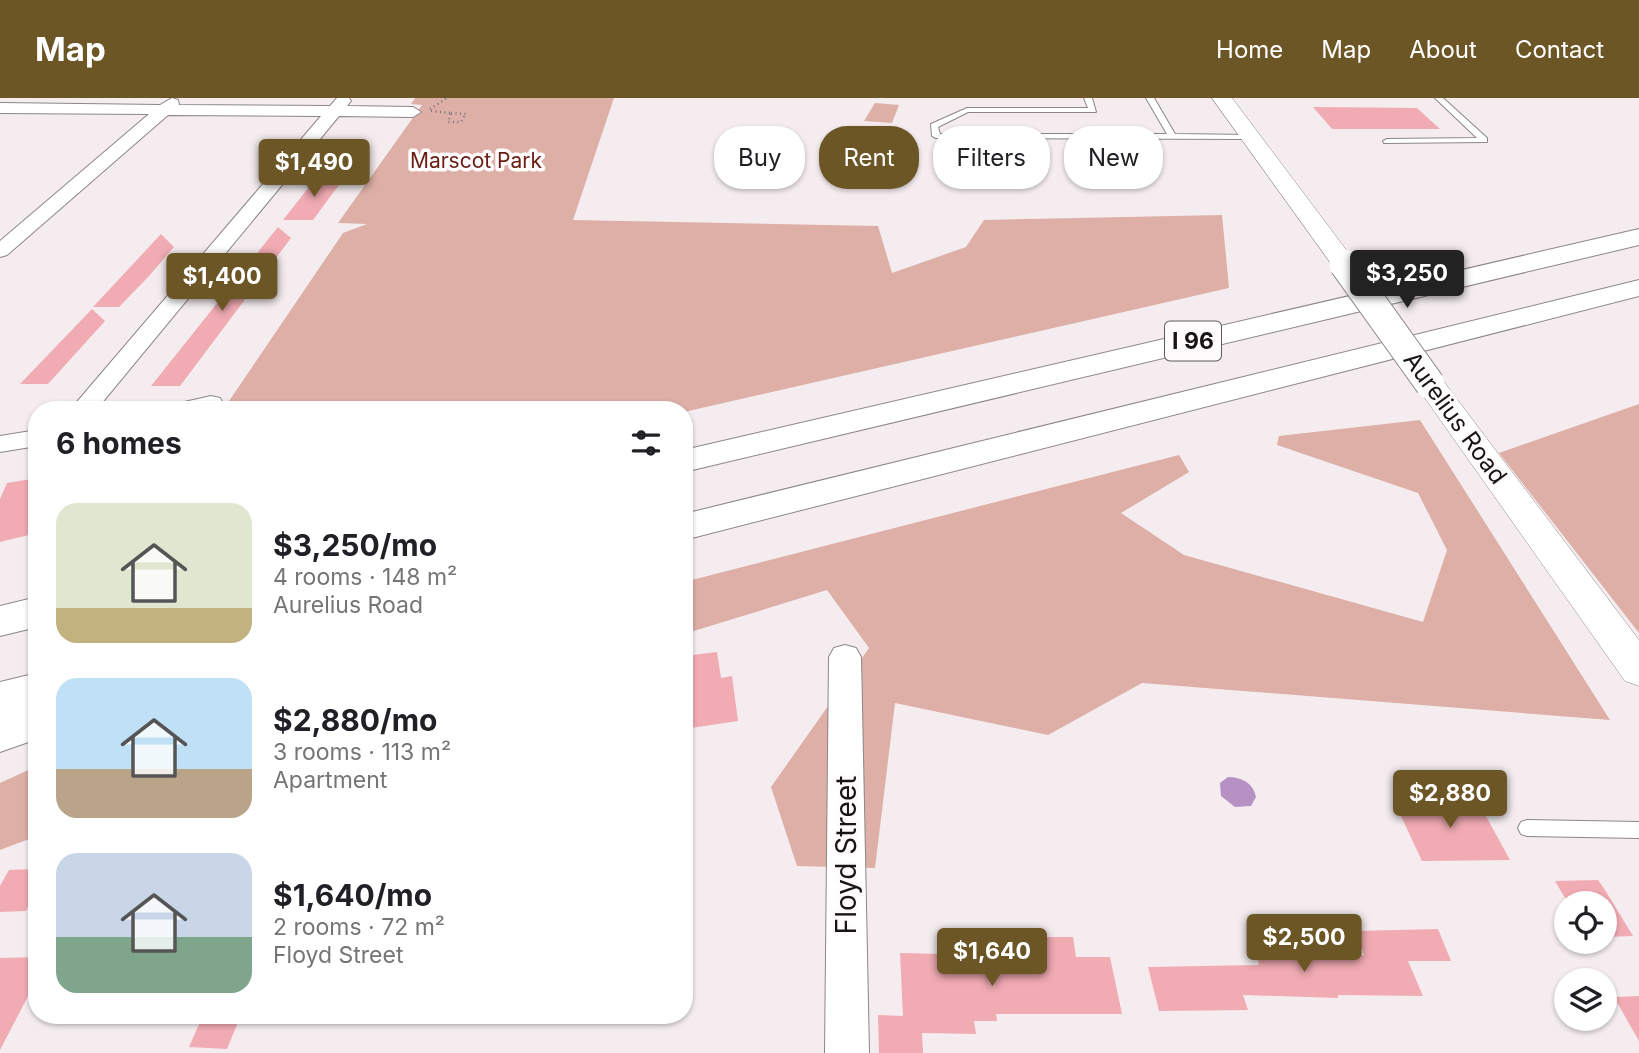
<!DOCTYPE html>
<html lang="en">
<head>
<meta charset="utf-8">
<style>
  :root { --surface:#fff; --page:#f6f6f6; --text:#202124; --muted:#757577; --accent:#6c5625 }
  body { margin:0; font-family:Inter,sans-serif; background:var(--page); color:var(--text); height:100vh; display:flex; flex-direction:column; font-size:26px; white-space:nowrap }
  * { box-sizing:border-box; margin:0 }
  p { font-size:23px; color:var(--muted) }
  .icon { flex:none; width:38px; height:38px; fill:none; stroke:currentColor; stroke-width:2; stroke-linecap:round; stroke-linejoin:round }
  .map { position:relative; flex:1; overflow:hidden }
  .sheet { position:absolute; left:28px; top:303px; width:665px; height:623px; display:flex; flex-direction:column; background:var(--surface); border-radius:28px; box-shadow:0 2px 5px #0004 }
  .sheet>* { flex:none }
  .hud { position:absolute; left:714px; top:28px; width:665px; height:63px; display:flex; gap:14px }
  .tools { position:absolute; left:1554px; top:793px; display:grid; gap:14px }
  .tools a { display:grid; place-items:center; width:63px; height:63px; border-radius:50%; background:var(--surface); box-shadow:0 2px 5px #0004; font-size:35px }
  .price { position:absolute; translate:-50% -60px; padding:0 16px; border-radius:7px; background:var(--accent); color:#fff; font-size:23px; line-height:46px; filter:drop-shadow(0 2px 4px #0008) }
  .price::after { content:''; position:absolute; left:50%; top:42px; width:21px; height:16px; margin-left:-10px; background:inherit; clip-path:polygon(0 0,100% 0,50% 100%) }
  .price.active { background:#222; color:#fff }
  ul { padding:0; list-style:none }
  li { display:flex; align-items:center; gap:21px; height:175px; padding:0 28px }
  li span { display:grid; place-items:center; flex:none; width:196px; height:140px; border-radius:21px; color:#555 }
  li>.icon { margin-inline-start:auto }
  span .icon { width:84px; height:84px; fill:#fffc; stroke-width:1 }
  li b { font-size:30px }
  h2 { display:flex; justify-content:space-between; align-items:center; height:84px; padding:0 28px; font-size:30px }
  .tag { padding:0 24px; border-radius:28px; background:var(--surface); box-shadow:0 2px 5px #0004; font-size:24px; line-height:63px }
  .tag.active { background:var(--accent); color:#fff }
  header { display:flex; align-items:center; gap:42px; box-sizing:border-box; height:98px; padding:0 35px; background:var(--accent); color:#fff }
  header strong { font-size:33px }
  nav { display:flex; gap:38px; margin-inline-start:auto; font-size:24px }
  .map>svg:first-child { display:block }
  .green { fill:#ddafa6 }
  .water { fill:#b791c3 }
  .building { fill:#f1abb2 }
  .lines { fill:none; stroke-linecap:round; stroke-linejoin:round }
  .service-casing { stroke:#8d8689; stroke-width:2 }
  .minor-casing { stroke:#8d8689; stroke-width:2 }
  .tertiary-casing { stroke:#8d8689; stroke-width:1 }
  .motorway-casing { stroke:#8d8689; stroke-width:2 }
  .path { stroke:#7b7678; stroke-width:2.5; stroke-dasharray:1 3.5; stroke-linecap:butt }
  .service { fill:#fff; fill-rule:evenodd }
  .minor { fill:#fff; fill-rule:evenodd }
  .tertiary { fill:#fff; fill-rule:evenodd }
  .motorway { fill:#fff; fill-rule:evenodd }
  .tertiary-bridge-casing { stroke:#8d8689; stroke-width:31; stroke-linecap:butt }
  .tertiary-bridge { stroke:#fff; stroke-width:29 }
  .labels { text-anchor:middle; stroke-width:7; stroke-linejoin:round; paint-order:stroke }
  .far-park-label { font-size:21px; fill:#6a1d13; stroke:#fefbfc }
  .shield { fill:#fefbfc; stroke:#5d5a5b; stroke-width:2 }
  .shield-label { font-size:23px; font-weight:bold; fill:#181516 }
  .street-label { font-size:24px; fill:#181516; stroke:#fefbfc }
  .near-street-label { font-size:28px; fill:#181516; stroke:#fefbfc }
</style>
</head>
<body>
<header>
<strong>Map</strong>
<nav><a>Home</a><a>Map</a><a>About</a><a>Contact</a></nav>
</header>
<div class="map">
<svg width="1639" height="955" viewBox="0 0 1639 955">
  <rect width="100%" height="100%" fill="#f4ecef"/>
  <!-- green -->
  <path class="green" d="M415 0H614L573 122 878 128 892 175 966 149 984 122 1222 117 1229 190 684 314V312H223L343 135 367 126 338 125 422 7 411 6Z
    M875 5 899 7 892 25 864 23Z
    M1639 306V535L1499 355Z
    M1420 322 1610 622 1142 585 1048 637 895 605 875 770 797 768 771 689 869 550 827 492 684 536V484L1179 357 1189 374 1121 415 1184 457 1423 524 1447 452 1418 395 1277 347 1279 338Z
    M37 668V738L0 752V685Z"/>
  <!-- water -->
  <path class="water" d="M1228 679C1242 679 1253 685 1256 699L1251 708 1235 709 1221 698 1220 685Z"/>
  <!-- building -->
  <path class="building" d="M1313 9 1417 10 1440 31H1332Z
    M317 79 344 80 313 122H283Z
    M278 129 291 140 180 288H151Z
    M161 136 174 149 149 178 119 209H93Z
    M92 211 105 223 48 286H20Z
    M37 380V435L0 444V401L7 385Z
    M717 554 721 580 732 578 738 623 684 631V558Z
    M1476 700 1510 762 1422 763 1393 701Z
    M37 771V793L26 813 0 814V788L9 772Z
    M1598 782 1605 792 1633 838 1605 839V805H1568L1555 783Z
    M942 830H987L990 859H1046L1043 839H1073L1076 859H1110L1122 916H996L997 923H974L976 936 922 935 923 955H879L878 917 903 918 900 855 944 856Z
    M1438 831 1451 863H1408L1423 898 1338 897V900L1243 897 1248 912 1159 913 1148 869 1259 867 1256 854 1364 857 1355 833Z
    M37 859V881L0 952V860Z
    M1639 898V943L1614 899Z
    M203 917H241L227 951 189 949Z"/>
  <g class="lines">
    <!-- service casing -->
    <g class="service-casing">
      <path id="service" d="M1084 0H1092L1096 14H968L938 29 940 36H1167L1146 0H1154L1175 36 1251 37 1255 39 1251 41 936 40 932 38 931 26 967 10H1088Z
        M1435 0H1443L1487 40V44L1384 45 1383 43 1387 41 1477 40Z
        M1527 722 1639 724V740L1527 738 1521 736 1518 730 1521 724Z"/>
    </g>
    <!-- minor casing -->
    <g class="minor-casing">
      <path id="minor" d="M172 0 178 2 179 7 330 8 337 0H349L351 3 347 8 413 9 421 14 413 19 339 18 96 312H70L321 18 168 17 7 157 0 159V143L149 16 0 15V5L160 7Z
        M211 298 220 300 223 305 220 310 168 312 171 307Z
        M37 332V348L0 354V338Z
        M845 547 856 550 861 559 869 955H825L829 559 834 550Z"/>
    </g>
    <!-- tertiary casing -->
    <g class="tertiary-casing">
      <path id="tertiary" d="M1212 0H1232L1353 161 1357 166 1353 171 1344 174 1335 171Z
        M1430 277 1441 280 1639 542V588L1625 583 1415 286 1419 280Z"/>
    </g>
    <!-- motorway casing -->
    <g class="motorway-casing">
      <path id="motorway" d="M1639 131V147L684 374V352Z
        M1639 182V198L684 442V416Z
        M37 499V529L0 538V508Z
        M37 575V641L0 654V584Z"/>
    </g>
    <!-- path -->
    <path class="path" d="M430 11 447 0
      M431 13 451 15
      M451 15 466 16 461 24H448Z"/>
    <!-- service -->
    <use href="#service" class="service"/>
    <!-- minor -->
    <use href="#minor" class="minor"/>
    <!-- tertiary -->
    <use href="#tertiary" class="tertiary"/>
    <!-- motorway -->
    <use href="#motorway" class="motorway"/>
    <!-- tertiary-bridge casing -->
    <g class="tertiary-bridge-casing">
      <path id="tertiary-bridge" d="M1344 166 1430 286"/>
    </g>
    <!-- tertiary-bridge -->
    <use href="#tertiary-bridge" class="tertiary-bridge"/>
  </g>
  <g class="labels">
    <!-- far-park labels -->
    <g class="far-park-label">
      <text x="476" y="70">Marscot Park</text>
    </g>
    <!-- shield labels -->
    <rect class="shield" x="1165" y="223.5" width="56" height="39" rx="5"/>
    <g class="shield-label">
      <text x="1193" y="251">I 96</text>
    </g>
    <!-- street labels -->
    <g class="street-label">
      <text transform="translate(1455 320) rotate(54)" y="8">Aurelius Road</text>
    </g>
    <!-- near-street labels -->
    <g class="near-street-label">
      <text transform="translate(846 757) rotate(-90)" y="10">Floyd Street</text>
    </g>
  </g>
</svg>
<div class="tools">
<a><svg class="icon" aria-label="locate" viewBox="0 0 24 24"><circle cx="12" cy="12" r="6"/><path d="M12 2v4M12 18v4M2 12h4M18 12h4"/></svg></a>
<a><svg class="icon" aria-label="layers" viewBox="0 0 24 24"><path d="M12 4l9 5-9 5-9-5zM3 14l9 5 9-5"/></svg></a>
</div>
<b class="price" style="left:314px;top:101px">$1,490</b>
<b class="price active" style="left:1407px;top:212px">$3,250</b>
<b class="price" style="left:222px;top:215px">$1,400</b>
<b class="price" style="left:1450px;top:732px">$2,880</b>
<b class="price" style="left:1304px;top:876px">$2,500</b>
<b class="price" style="left:992px;top:890px">$1,640</b>
<div class="hud">
<a class="tag">Buy</a>
<a class="tag active">Rent</a>
<a class="tag">Filters</a>
<a class="tag">New</a>
</div>
<section class="sheet">
<h2>6 homes<svg class="icon" aria-label="filters" viewBox="0 0 24 24"><path d="M4 7h16M4 17h16"/><circle cx="9" cy="7" r="2"/><circle cx="15" cy="17" r="2"/></svg></h2>
<ul>
<li><span style="background:linear-gradient(#dfe7d0 75%,#c2b280 0)"><svg class="icon" aria-label="home" viewBox="0 0 24 24"><path d="M3 11l9-7 9 7M6 9v11h12V9"/></svg></span><div><b>$3,250/mo</b><p>4 rooms · 148 m²</p><p>Aurelius Road</p></div></li>
<li><span style="background:linear-gradient(#bfe0f5 65%,#b9a48a 0)"><svg class="icon" aria-label="home" viewBox="0 0 24 24"><path d="M3 11l9-7 9 7M6 9v11h12V9"/></svg></span><div><b>$2,880/mo</b><p>3 rooms · 113 m²</p><p>Apartment</p></div></li>
<li><span style="background:linear-gradient(#c9d6e8 60%,#7fa58c 0)"><svg class="icon" aria-label="home" viewBox="0 0 24 24"><path d="M3 11l9-7 9 7M6 9v11h12V9"/></svg></span><div><b>$1,640/mo</b><p>2 rooms · 72 m²</p><p>Floyd Street</p></div></li>
</ul>
</section>
</div>
</body>
</html>
